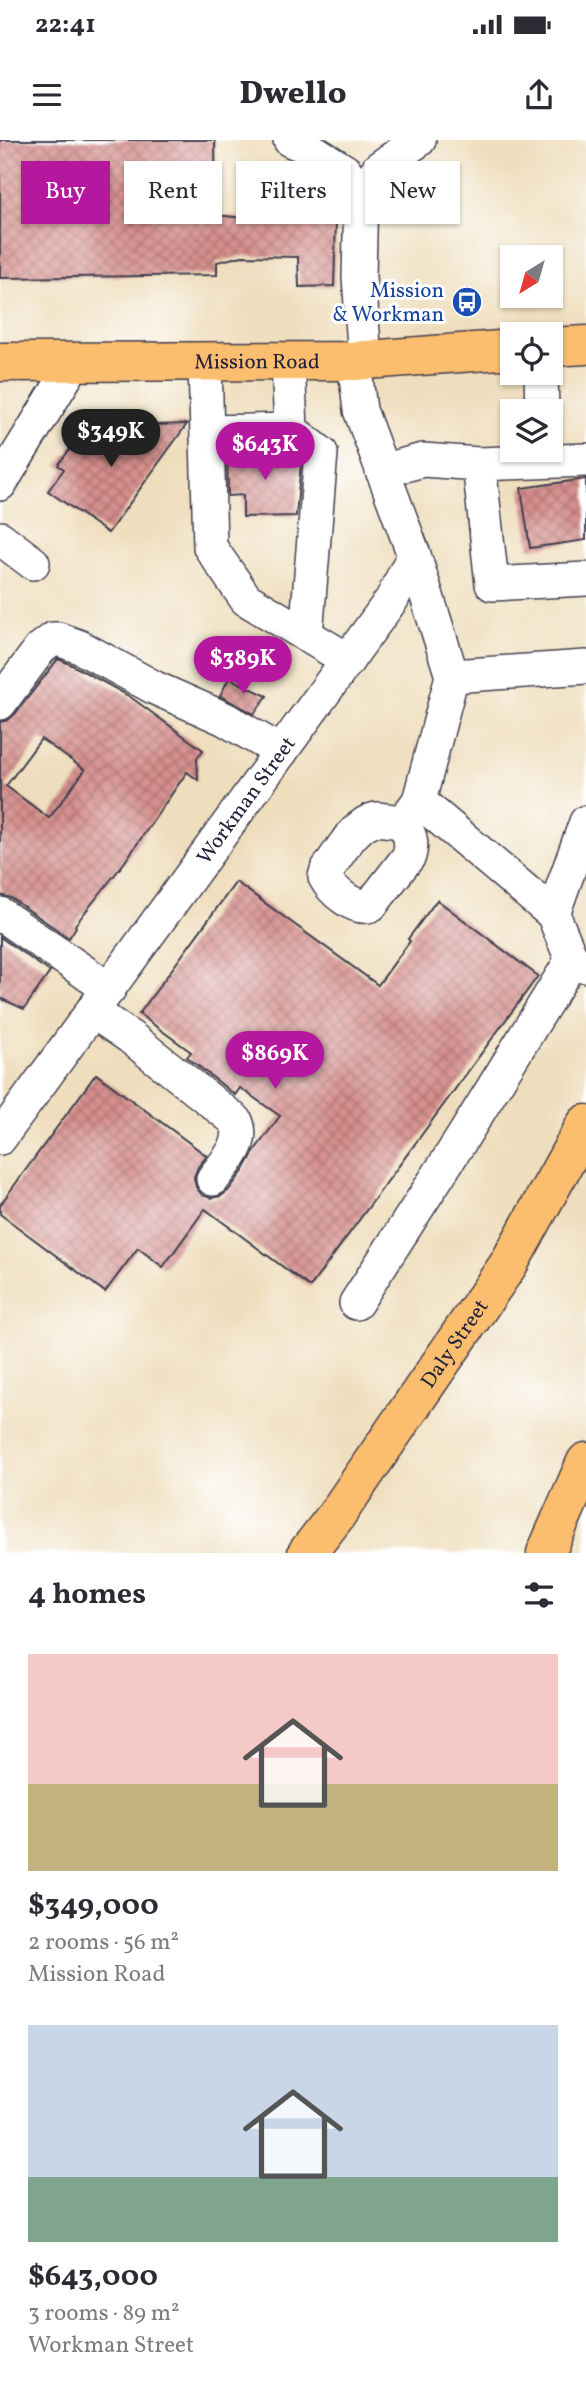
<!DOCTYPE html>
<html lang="en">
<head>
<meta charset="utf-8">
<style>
  :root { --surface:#fff; --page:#f2f2f3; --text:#2b2b33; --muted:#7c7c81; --accent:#b5179e }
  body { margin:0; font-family:Vollkorn,serif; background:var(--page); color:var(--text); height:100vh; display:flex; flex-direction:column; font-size:26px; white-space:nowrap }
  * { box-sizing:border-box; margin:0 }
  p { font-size:23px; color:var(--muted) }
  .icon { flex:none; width:38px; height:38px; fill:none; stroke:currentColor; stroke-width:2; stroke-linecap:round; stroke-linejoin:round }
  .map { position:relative; height:1413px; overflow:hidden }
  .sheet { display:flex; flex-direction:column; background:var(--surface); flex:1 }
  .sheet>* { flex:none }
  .top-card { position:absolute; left:21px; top:21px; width:544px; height:63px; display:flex; gap:14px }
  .needle { width:46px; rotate:217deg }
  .controls { position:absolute; left:500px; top:105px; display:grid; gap:14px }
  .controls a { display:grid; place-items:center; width:63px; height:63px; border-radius:0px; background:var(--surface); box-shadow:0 2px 5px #0004; font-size:35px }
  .price { position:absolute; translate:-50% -60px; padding:0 16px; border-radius:24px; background:var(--accent); color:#fff; font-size:23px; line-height:46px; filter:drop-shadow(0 2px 4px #0008) }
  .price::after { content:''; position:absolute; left:50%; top:42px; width:21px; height:16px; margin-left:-10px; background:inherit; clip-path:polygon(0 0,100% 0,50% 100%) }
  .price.on { background:#222; color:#fff }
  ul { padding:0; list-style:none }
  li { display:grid; align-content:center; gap:14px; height:371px; padding:0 28px }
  li span { display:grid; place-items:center; height:217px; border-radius:0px; color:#555 }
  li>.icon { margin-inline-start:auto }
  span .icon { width:126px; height:126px; fill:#fffc; stroke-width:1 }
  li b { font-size:30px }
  h2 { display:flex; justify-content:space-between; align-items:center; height:84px; padding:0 28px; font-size:30px }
  .chip { padding:0 24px; border-radius:0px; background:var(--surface); box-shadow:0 2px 5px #0004; font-size:24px; line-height:63px }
  .chip.on { background:var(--accent); color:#fff }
  .status { display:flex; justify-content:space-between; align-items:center; height:49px; padding:0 35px; background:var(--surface); direction:ltr }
  .status svg { height:19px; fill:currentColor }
  header { display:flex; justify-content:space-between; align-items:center; height:91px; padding:0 28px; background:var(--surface); font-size:32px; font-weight:800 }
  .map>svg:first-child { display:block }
  .building { fill:url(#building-cross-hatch); fill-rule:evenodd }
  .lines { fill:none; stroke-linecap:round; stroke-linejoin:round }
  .minor-casing { stroke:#413e4e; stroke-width:36 }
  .major-casing { stroke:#413e4e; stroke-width:41 }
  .highway-casing { stroke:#413e4e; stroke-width:41 }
  .minor { stroke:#fff; stroke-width:33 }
  .major { stroke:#fbbd6e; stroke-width:38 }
  .highway { stroke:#fbbd6e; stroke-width:38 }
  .labels { text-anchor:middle; stroke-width:6; stroke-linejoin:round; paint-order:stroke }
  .transit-label { font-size:21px; fill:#164399; stroke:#fff; text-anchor:end }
  .street-label { font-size:21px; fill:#22223b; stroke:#fff }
</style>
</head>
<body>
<div class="status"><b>22:41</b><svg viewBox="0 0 49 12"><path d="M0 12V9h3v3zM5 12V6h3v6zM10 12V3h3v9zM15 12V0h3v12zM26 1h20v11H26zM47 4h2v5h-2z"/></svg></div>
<header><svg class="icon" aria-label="menu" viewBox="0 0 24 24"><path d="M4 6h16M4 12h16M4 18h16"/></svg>Dwello<svg class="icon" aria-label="share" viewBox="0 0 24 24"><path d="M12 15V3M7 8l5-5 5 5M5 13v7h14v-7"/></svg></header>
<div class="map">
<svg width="586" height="1413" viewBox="0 0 586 1413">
  <defs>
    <pattern id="building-cross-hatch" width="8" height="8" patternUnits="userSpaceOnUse" patternTransform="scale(1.75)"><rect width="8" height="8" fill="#d6908d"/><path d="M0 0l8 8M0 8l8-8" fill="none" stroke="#ad7574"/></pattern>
  </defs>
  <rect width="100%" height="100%" fill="#fff"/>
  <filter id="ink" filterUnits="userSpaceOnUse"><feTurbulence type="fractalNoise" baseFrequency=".0143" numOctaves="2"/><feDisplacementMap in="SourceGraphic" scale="14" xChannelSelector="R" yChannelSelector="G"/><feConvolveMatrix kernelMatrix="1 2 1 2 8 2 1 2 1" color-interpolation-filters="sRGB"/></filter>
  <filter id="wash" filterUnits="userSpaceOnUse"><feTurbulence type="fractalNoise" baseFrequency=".00686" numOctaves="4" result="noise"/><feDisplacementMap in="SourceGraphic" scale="28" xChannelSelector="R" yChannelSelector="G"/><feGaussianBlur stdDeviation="1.57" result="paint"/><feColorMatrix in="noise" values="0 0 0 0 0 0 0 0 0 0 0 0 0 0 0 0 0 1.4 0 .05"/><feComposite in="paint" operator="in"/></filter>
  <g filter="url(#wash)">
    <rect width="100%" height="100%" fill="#efdebd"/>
    <g id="blocks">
      <!-- building -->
      <path class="building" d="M0 0H215L216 75 244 78 300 77 304 36 320 76H329L330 80 336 81 334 146 299 147 298 117 242 116 217 122V135L0 138Z
        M187 284 108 393 48 351 64 329 58 325 87 287Z
        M285 309 301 322 296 376 243 377V355L228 356 227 311Z
        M586 339V400L530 408 521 348Z
        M58 519 72 525 129 556 203 610 197 618 198 640 187 632 124 723 75 785 76 787 69 798 11 758 0 755V582L8 580 15 574ZM41 599 85 630 49 678 6 646Z
        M229 538 267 556 254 574 220 556Z
        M236 742 378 845 410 801 408 799 437 760 538 836 310 1147 205 1069 163 1127 138 1108 105 1152 0 1074V1065L96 934 207 1016 198 1027 194 1037 196 1047 202 1055 211 1058 221 1056 228 1051 244 1030 255 1010 280 976 240 948 235 955 187 917 191 912 139 874Z
        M0 797 50 832 24 869 0 858Z"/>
    </g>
  </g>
  <g filter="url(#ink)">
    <use href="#blocks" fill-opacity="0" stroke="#413e4e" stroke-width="2"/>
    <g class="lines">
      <!-- minor casing -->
      <g class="minor-casing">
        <g id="minor">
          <path d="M290 0 307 7 346 32 361 54 359 137 365 220"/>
          <path d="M361 54 379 28 419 0"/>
          <path d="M288 221 291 290 321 313 306 495"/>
          <path d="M205 222 210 407 246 459 348 520"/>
          <path d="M541 233 542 271"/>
          <path d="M207 292 291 290"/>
          <path d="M586 320 479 324 492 444 586 439"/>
          <path d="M382 331 423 320 479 324"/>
          <path d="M0 344 74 223"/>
          <path d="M0 398 33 423"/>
          <path d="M452 536 586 527"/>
          <path d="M0 563 40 509 53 499H58L80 507 155 548 225 579 281 612"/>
          <path d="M419 661 553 774 572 820"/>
          <path d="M376 679 403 682C410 695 413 702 409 716L371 765C355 771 332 751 325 737L327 730C339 714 355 683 376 679Z"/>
          <path d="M403 682 419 661 452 536 414 415"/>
          <path d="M0 774 109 849"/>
          <path d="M553 774 586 682"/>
          <path d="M92 871 130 897 236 981C246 1004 226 1021 213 1039"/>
          <path id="s1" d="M0 998 392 459 414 415 360 270 354 221"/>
          <path d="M356 1163 461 1000 572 820 586 826"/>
        </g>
      </g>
      <!-- major casing -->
      <g class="major-casing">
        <g id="major">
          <path d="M551 207 586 205"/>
          <path id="s2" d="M0 222 354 221 513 209"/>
          <path id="s3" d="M307 1413 335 1377 508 1125 586 984"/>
        </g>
      </g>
      <!-- highway casing -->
      <g class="highway-casing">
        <path id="highway" d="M546 1413 586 1322"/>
      </g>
      <!-- minor -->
      <use href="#minor" class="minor"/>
      <!-- major -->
      <use href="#major" class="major"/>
      <!-- highway -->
      <use href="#highway" class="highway"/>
    </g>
  </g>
  <!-- icons -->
  <defs>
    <g id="bus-disc" transform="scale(1.575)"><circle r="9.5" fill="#1a4fb4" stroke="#fff"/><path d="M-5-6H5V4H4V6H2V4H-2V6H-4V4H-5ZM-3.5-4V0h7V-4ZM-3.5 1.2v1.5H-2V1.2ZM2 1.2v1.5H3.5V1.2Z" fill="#fff"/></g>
  </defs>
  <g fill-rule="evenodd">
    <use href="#bus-disc" x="467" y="162"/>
  </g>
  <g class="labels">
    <!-- transit labels -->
    <g class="transit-label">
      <text x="444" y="157">Mission<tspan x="444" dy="24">&amp; Workman</tspan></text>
    </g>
    <!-- street labels -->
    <g class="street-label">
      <text dy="7" stroke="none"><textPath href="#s2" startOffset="257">Mission Road</textPath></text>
      <text dy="7" stroke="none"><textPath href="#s1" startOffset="418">Workman Street</textPath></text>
      <text dy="7" stroke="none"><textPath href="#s3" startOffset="256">Daly Street</textPath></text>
    </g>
  </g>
</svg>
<div class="controls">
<a><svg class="needle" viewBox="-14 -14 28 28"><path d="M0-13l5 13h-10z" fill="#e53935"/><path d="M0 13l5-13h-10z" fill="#7c7c81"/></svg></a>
<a><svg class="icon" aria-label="locate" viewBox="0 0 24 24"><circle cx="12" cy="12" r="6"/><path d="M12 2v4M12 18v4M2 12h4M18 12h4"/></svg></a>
<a><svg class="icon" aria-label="layers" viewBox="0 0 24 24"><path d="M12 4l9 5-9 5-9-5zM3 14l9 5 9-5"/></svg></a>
</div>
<b class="price on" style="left:111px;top:329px">$349K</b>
<b class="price" style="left:265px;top:342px">$643K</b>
<b class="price" style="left:243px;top:556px">$389K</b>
<b class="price" style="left:275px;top:951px">$869K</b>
<div class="top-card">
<a class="chip on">Buy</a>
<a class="chip">Rent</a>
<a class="chip">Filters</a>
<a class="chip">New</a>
</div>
</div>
<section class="sheet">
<h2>4 homes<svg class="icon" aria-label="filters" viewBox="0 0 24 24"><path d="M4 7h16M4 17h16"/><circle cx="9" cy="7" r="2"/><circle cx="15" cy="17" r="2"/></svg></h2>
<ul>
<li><span style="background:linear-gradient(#f6c9c9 60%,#c2b280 0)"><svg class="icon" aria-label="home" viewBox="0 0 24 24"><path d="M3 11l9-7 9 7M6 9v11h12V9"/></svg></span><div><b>$349,000</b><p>2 rooms · 56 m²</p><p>Mission Road</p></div></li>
<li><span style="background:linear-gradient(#c9d6e8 70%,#7fa58c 0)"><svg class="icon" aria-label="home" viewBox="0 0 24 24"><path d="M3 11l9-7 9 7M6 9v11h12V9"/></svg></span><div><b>$643,000</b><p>3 rooms · 89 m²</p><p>Workman Street</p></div></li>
</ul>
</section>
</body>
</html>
